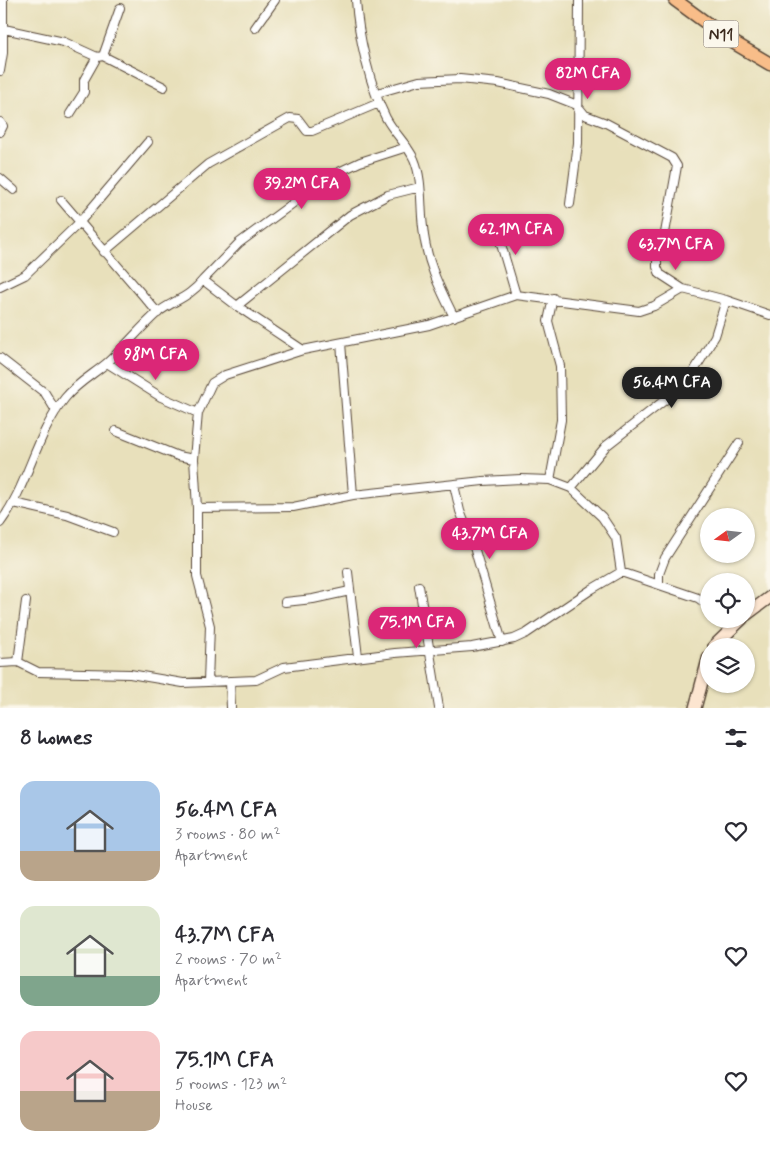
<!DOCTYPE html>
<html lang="en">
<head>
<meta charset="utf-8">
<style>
  :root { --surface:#fff; --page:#f7f7f7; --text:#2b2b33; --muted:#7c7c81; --accent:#db2777 }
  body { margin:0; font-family:Mynerve,sans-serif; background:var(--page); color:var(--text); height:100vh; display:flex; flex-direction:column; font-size:19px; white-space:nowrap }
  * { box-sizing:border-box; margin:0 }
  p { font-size:16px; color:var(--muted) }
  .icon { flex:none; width:28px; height:28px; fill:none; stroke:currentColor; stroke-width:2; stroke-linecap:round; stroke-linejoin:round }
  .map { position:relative; height:708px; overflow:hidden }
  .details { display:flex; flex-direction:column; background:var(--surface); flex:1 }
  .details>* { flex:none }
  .needle { width:32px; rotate:255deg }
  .fabs { position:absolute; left:700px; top:508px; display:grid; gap:10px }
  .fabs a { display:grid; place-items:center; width:55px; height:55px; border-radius:50%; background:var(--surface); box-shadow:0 1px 4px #0004; font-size:25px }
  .price { position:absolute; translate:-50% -42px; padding:0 11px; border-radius:18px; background:var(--accent); color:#fff; font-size:16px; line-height:32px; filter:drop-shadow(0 1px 2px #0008) }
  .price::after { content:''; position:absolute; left:50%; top:30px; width:15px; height:11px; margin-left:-8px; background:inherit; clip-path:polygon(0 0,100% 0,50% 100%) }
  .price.current { background:#222; color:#fff }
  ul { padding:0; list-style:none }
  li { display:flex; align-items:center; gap:15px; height:125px; padding:0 20px }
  li span { display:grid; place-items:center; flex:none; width:140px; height:100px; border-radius:15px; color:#555 }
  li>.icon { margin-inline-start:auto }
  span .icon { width:60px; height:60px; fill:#fffc; stroke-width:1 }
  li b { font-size:21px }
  h2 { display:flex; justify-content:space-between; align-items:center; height:60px; padding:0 20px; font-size:21px }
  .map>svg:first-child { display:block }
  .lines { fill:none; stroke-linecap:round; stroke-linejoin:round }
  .minor-casing { stroke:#554536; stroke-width:10 }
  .secondary-casing { stroke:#554536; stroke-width:14 }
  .trunk-casing { stroke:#554536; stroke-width:15 }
  .minor { stroke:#fff; stroke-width:8 }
  .secondary { stroke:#fce5d0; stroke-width:11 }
  .trunk { stroke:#f8bd89; stroke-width:12 }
  .labels { text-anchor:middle; stroke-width:4.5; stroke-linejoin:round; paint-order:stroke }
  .shield { fill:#fbf7ec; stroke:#75685c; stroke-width:1 }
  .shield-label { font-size:16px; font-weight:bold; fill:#3b2a1e }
</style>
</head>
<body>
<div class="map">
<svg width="770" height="708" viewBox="0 0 770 708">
  <rect width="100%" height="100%" fill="#fbf7ec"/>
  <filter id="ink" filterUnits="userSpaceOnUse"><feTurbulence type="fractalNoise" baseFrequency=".02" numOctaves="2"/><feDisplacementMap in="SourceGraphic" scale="10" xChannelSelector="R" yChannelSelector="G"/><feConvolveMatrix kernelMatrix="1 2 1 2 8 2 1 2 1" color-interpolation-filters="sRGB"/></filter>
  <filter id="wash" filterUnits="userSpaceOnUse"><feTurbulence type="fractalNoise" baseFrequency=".0096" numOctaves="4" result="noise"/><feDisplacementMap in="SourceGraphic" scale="20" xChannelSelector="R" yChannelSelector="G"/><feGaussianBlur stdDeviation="1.12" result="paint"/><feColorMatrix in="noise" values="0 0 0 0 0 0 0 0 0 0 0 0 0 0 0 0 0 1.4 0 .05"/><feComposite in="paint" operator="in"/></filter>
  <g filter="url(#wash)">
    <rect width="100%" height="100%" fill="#e8e0bb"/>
  </g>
  <g filter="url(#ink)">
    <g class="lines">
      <!-- minor casing -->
      <g class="minor-casing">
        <path id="minor" d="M356 0C358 35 370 87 386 118 394 133 407 144 414 159 423 180 420 205 423 227 426 261 439 287 454 317
          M255 28 275 0
          M4 29 64 42 97 57 103 56 164 87
          M103 56 120 8
          M0 71 3 53V0
          M377 93 419 81 460 79 498 83 549 94 577 105 585 115 606 123 672 158 677 166 665 233 657 259V267L660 274 683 289
          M70 114 84 92V80L97 57
          M0 122 3 126 0 132
          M0 178 14 190
          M61 200 158 313
          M570 204 578 143 579 0
          M495 224 516 295
          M104 252 208 164 290 118 298 119 307 131H312L379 103
          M203 280 239 243 330 176 360 162 407 147
          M0 287 25 275 79 223 148 142
          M237 306 350 215 388 195 420 187
          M341 343 353 495
          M0 358 45 393 56 411
          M107 363 161 397 198 413
          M116 431 178 456 194 459
          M550 480 561 420 560 366 548 321 553 298
          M454 485 460 511 474 547 502 642
          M571 488 606 446 670 396 691 376 715 336 726 300
          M14 503 67 515 113 532
          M197 508 293 507 353 495 483 481 521 479 550 480 571 488 602 517 616 538 621 572
          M0 523C28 486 35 436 65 398 77 383 94 374 108 362 125 347 140 328 157 313 174 300 189 298 203 280L237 306 303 350
          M348 572 358 657
          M659 584V574L665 558 739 443
          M419 586 439 708
          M285 602 313 599 350 591
          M18 662 26 601
          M0 663 18 662 38 672 130 674 183 683 256 680 284 667 395 653 472 647 514 639 527 633 592 589 621 572 698 598 709 606
          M230 681 231 708
          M208 682 210 626 197 576V508L194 459 198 413 212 383 225 375 303 350 429 325 516 295 639 311 654 306 683 289 726 300 770 315"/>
      </g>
      <!-- secondary casing -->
      <g class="secondary-casing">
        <path id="secondary" d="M746 615 770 597
          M714 646 742 619
          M695 708 709 656"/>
      </g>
      <!-- trunk casing -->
      <g class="trunk-casing">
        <path id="trunk" d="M675 0 731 41 770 64"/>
      </g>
      <!-- minor -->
      <use href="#minor" class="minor"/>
      <!-- secondary -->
      <use href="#secondary" class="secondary"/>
      <!-- trunk -->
      <use href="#trunk" class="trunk"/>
    </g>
  </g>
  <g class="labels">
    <!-- shield labels -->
    <rect class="shield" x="703.5" y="20.5" width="35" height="27" rx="4"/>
    <g class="shield-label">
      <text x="721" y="40">N11</text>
    </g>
  </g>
</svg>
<div class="fabs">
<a><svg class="needle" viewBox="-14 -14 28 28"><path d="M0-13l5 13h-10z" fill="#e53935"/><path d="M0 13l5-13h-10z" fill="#7c7c81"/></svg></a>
<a><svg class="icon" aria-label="locate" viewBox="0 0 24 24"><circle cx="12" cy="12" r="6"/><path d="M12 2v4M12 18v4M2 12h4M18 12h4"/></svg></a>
<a><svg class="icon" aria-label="layers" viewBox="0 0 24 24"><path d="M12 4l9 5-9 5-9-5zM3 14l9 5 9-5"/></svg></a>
</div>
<b class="price" style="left:588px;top:100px">82M CFA</b>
<b class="price" style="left:302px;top:210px">39.2M CFA</b>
<b class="price" style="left:516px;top:256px">62.1M CFA</b>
<b class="price" style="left:676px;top:271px">63.7M CFA</b>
<b class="price" style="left:156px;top:381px">98M CFA</b>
<b class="price current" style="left:672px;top:409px">56.4M CFA</b>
<b class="price" style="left:490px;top:560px">43.7M CFA</b>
<b class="price" style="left:417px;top:649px">75.1M CFA</b>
</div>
<section class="details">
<h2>8 homes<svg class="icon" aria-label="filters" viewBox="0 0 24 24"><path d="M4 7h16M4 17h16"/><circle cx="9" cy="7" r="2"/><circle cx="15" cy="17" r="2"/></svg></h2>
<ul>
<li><span style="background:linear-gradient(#a9c7e8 70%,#b9a48a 0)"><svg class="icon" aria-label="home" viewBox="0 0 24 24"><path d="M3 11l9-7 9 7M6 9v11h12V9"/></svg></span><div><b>56.4M CFA</b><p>3 rooms · 80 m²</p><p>Apartment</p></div><svg class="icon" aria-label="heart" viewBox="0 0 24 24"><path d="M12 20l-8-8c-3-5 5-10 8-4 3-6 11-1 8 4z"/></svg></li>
<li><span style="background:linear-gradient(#dfe7d0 70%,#7fa58c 0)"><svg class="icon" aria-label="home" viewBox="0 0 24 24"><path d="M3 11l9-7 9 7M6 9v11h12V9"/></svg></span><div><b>43.7M CFA</b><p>2 rooms · 70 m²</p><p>Apartment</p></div><svg class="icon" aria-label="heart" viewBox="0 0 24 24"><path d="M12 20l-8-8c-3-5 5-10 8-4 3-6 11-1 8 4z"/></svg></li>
<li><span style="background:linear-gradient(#f6c9c9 60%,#b9a48a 0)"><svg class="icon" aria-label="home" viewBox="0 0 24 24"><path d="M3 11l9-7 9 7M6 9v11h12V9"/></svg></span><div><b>75.1M CFA</b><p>5 rooms · 123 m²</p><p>House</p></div><svg class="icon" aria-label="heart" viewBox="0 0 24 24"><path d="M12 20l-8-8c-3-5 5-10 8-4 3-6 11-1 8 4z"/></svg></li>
</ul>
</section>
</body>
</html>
